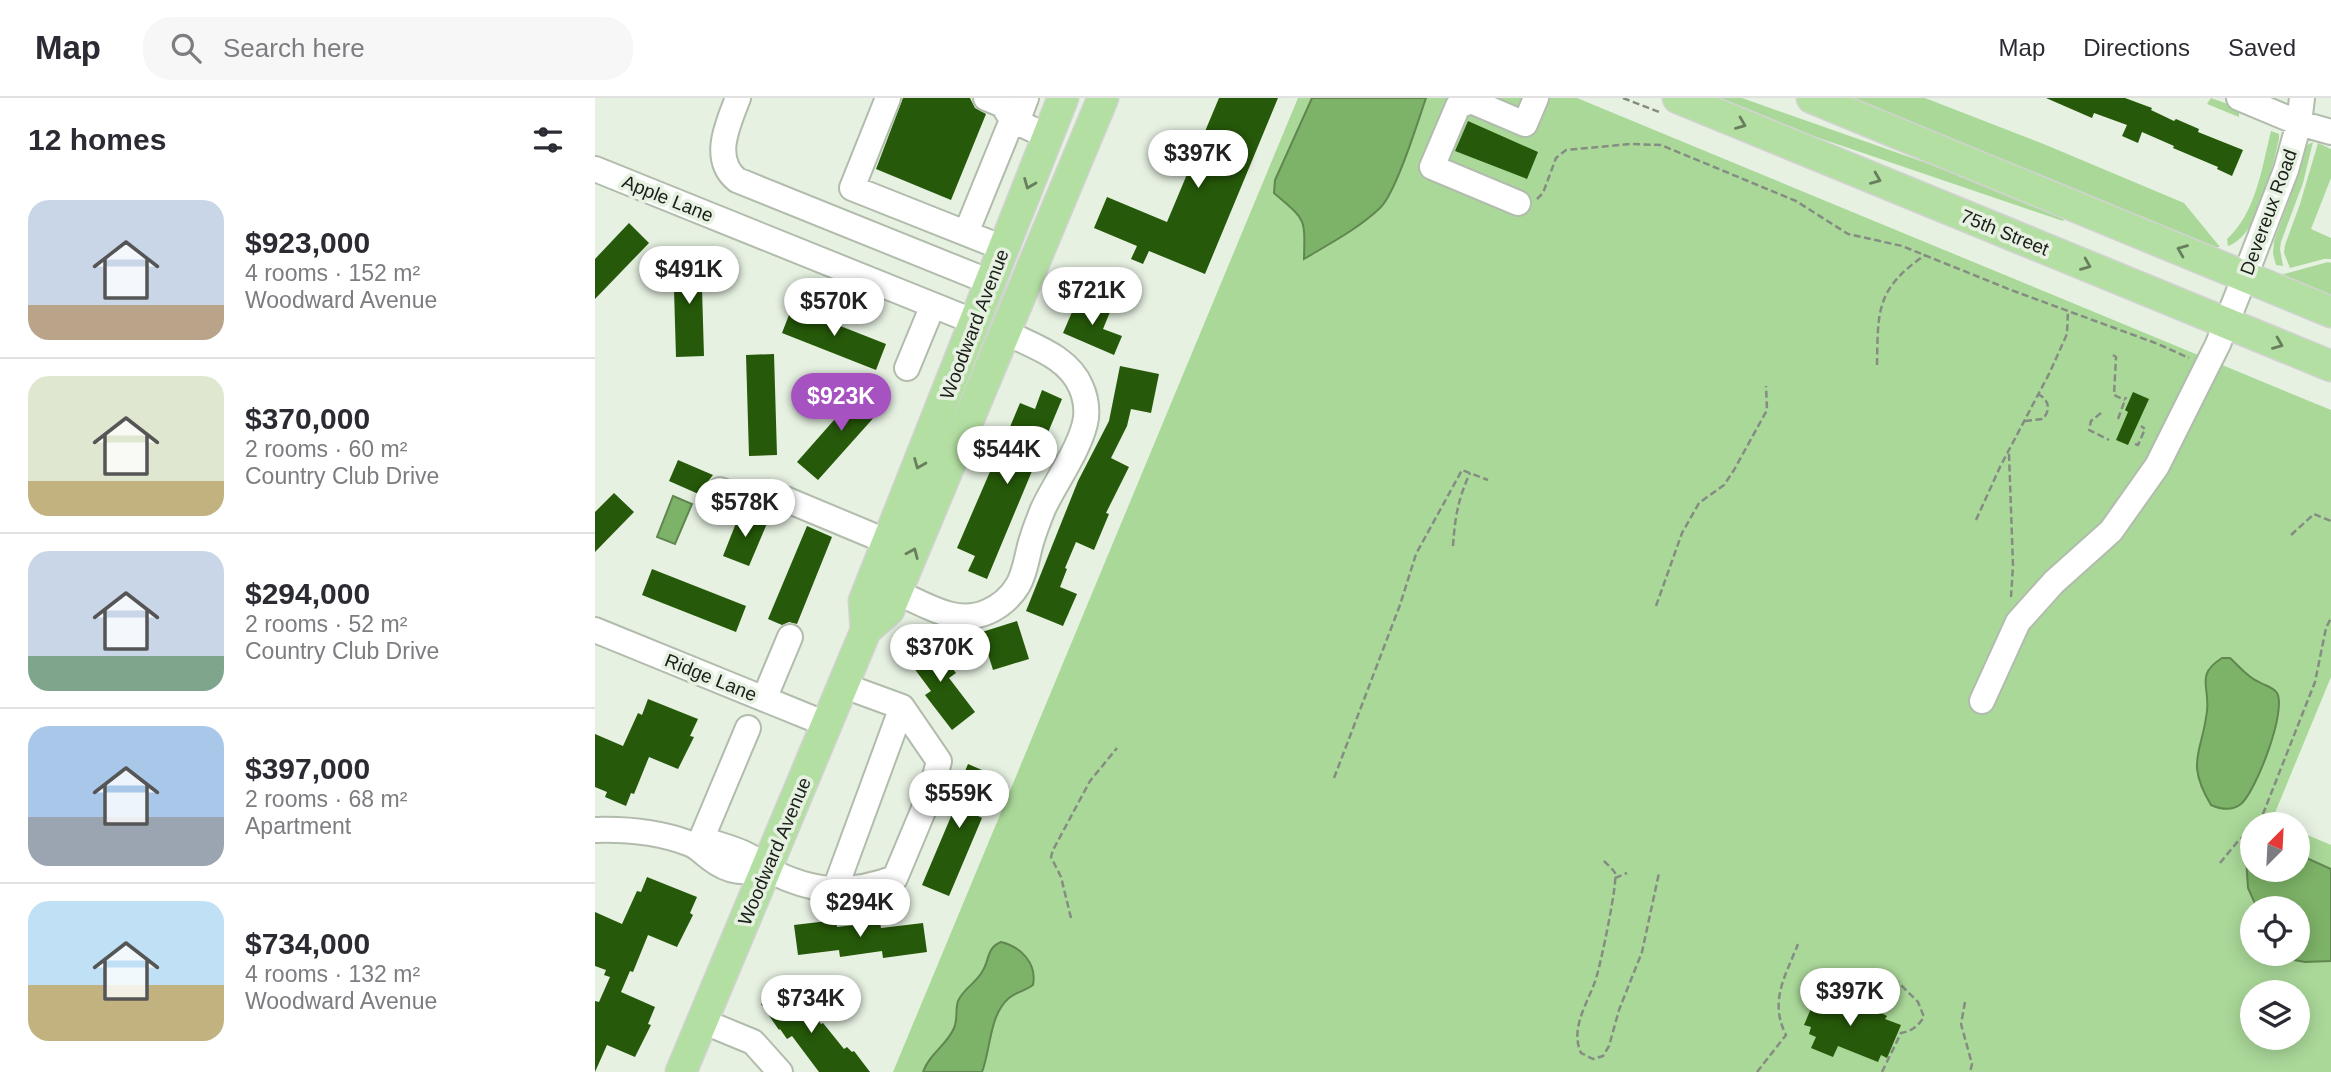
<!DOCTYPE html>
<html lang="en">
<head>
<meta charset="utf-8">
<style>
  :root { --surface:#fff; --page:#f7f7f7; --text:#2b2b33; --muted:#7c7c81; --line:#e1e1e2; --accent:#a652c1 }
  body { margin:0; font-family:Helvetica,sans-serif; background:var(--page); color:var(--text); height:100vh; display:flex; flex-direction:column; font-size:26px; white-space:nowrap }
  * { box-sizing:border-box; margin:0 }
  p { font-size:23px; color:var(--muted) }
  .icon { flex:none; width:38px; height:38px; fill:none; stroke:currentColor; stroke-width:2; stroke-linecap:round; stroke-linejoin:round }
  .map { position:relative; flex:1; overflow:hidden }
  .side { display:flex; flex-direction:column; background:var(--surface); width:595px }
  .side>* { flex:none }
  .needle { width:46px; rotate:24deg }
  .tools { position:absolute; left:1645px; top:714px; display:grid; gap:14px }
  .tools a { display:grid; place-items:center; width:70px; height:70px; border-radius:50%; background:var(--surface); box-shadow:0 4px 18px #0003; font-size:35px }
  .price { position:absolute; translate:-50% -60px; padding:0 16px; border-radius:24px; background:#fff; color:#222; font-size:23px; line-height:46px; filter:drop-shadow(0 2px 4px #0008) }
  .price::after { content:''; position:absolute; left:50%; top:42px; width:21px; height:16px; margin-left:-10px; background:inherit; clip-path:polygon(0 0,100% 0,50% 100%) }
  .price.active { background:var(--accent); color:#fff }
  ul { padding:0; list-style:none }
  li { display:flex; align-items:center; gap:21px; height:175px; padding:0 28px }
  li+li { border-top:2px solid var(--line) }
  li span { display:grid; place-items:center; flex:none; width:196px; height:140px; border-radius:21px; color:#555 }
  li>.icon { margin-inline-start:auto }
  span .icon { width:84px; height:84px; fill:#fffc; stroke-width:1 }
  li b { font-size:30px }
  h2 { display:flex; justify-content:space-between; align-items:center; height:84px; padding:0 28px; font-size:30px }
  header { display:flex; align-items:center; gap:42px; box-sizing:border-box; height:98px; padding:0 35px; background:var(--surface); border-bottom:2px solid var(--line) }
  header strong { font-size:33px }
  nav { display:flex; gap:38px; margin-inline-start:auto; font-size:24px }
  .search { width:490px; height:63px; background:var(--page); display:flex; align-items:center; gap:18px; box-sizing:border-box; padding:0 24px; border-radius:28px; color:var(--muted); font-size:26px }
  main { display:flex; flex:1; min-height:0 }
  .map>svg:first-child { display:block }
  .green { fill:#aad899; fill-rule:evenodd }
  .water { fill:#7db368; stroke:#608750; stroke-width:2 }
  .building { fill:#265909 }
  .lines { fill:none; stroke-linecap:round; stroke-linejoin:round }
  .minor-casing { stroke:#b1bcad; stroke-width:28 }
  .major-casing { stroke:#d1d2d1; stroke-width:33 }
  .path { stroke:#858d82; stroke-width:2.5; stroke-dasharray:7 3.5; stroke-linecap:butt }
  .minor { stroke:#fff; stroke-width:24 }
  .major { stroke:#b4dfa2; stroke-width:30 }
  .oneway { stroke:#687f5e }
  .labels { text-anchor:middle; stroke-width:7; stroke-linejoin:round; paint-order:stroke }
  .street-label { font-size:19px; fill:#1b1f19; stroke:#e6f1e2 }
</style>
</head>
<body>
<header>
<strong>Map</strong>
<div class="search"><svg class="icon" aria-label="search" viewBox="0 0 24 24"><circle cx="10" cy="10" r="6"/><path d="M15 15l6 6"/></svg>Search here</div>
<nav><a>Map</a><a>Directions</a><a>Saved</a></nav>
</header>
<main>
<section class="side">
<h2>12 homes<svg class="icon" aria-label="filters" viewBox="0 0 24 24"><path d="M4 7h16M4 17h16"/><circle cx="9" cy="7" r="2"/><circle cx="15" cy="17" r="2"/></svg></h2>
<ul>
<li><span style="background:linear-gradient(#c9d6e8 75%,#b9a48a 0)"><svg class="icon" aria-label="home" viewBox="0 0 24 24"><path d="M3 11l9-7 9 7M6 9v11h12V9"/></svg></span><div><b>$923,000</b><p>4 rooms · 152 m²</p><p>Woodward Avenue</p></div></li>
<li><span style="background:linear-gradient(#dfe7d0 75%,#c2b280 0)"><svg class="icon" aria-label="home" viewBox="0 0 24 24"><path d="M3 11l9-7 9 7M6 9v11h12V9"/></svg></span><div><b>$370,000</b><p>2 rooms · 60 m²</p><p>Country Club Drive</p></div></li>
<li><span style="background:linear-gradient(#c9d6e8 75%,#7fa58c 0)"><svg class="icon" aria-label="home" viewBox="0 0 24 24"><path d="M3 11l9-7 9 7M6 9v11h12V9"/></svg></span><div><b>$294,000</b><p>2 rooms · 52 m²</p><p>Country Club Drive</p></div></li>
<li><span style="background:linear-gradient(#a9c7e8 65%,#9aa5b1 0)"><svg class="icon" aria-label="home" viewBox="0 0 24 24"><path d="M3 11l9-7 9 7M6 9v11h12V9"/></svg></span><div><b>$397,000</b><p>2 rooms · 68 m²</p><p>Apartment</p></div></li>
<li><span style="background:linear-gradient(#bfe0f5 60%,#c2b280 0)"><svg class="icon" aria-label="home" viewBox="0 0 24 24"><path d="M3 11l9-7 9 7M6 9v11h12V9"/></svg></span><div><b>$734,000</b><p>4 rooms · 132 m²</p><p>Woodward Avenue</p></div></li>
</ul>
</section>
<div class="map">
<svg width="1736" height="974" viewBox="0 0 1736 974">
  <rect width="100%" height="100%" fill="#e6f1e2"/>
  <!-- green -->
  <path class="green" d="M703 0H982L1736 312V579L1677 722 1686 726H1657V772H1703V733L1736 747V974H298ZM1657 810H1703V856H1657ZM1657 894H1703V940H1657Z
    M1126 0H1147L1343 69 1469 121 1468 123 1221 39Z
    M1255 0H1330L1451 47 1589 105 1625 149H1615Z
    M1616 0 1644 10V19L1612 6Z
    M1676 33 1684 36V41C1677 70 1664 138 1633 148L1632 141C1661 115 1667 69 1676 33Z
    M1718 44 1708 85 1686 144 1685 151 1688 168 1681 167 1678 156 1679 143 1695 100 1710 48Z
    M1723 45 1736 51V80L1716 131 1736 140V161H1729L1695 170 1689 155 1690 147 1705 106Z
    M1733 164 1736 165V199L1695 182 1686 174 1689 176Z"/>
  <!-- water -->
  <path class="water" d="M717 0H831C823 23 801 95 785 110 763 131 734 146 709 161 710 118 711 123 679 95L680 82Z
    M78 398 97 406 80 446 62 439Z
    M1627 560H1635C1644 568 1653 580 1664 584 1670 588 1677 588 1682 595 1692 613 1661 693 1646 706 1637 713 1625 711 1616 707 1590 663 1607 656 1612 613 1615 588 1600 577 1627 560Z
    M1657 752V772H1703V756L1736 771V863L1710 864 1689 860 1686 856H1703V810H1662L1653 790 1651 760Z
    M406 844C427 849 442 866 438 887 430 893 421 894 414 900 394 917 396 951 387 974H328C334 956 352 947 359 930 363 921 360 912 363 903 368 891 381 885 387 874 395 862 391 850 406 844Z"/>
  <!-- building -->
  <path class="building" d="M308 0H375L380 10 391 16 356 102 281 71Z
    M624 0H683L610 176 554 153 548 166 536 161 542 148 499 130 512 99 572 124Z
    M1451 0H1530L1557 10 1556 12 1579 23 1581 21 1604 31 1603 34 1648 52 1637 78 1622 71 1623 69 1578 50 1579 48 1547 34 1543 45 1527 38 1532 27 1499 15 1497 20Z
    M873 23 943 54 932 81 860 53Z
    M34 125 54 145 0 201V161Z
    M106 157 109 258 81 259 78 158Z
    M483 200 515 214 508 231 527 238 519 257 468 235Z
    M197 209 291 246 281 272 187 235Z
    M179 256 182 357 154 358 151 257Z
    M525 268 564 276 556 315 536 311 532 328 516 360 534 369 511 415 514 416 499 452 481 444 470 470 472 471 465 489 482 496 468 528 431 513 483 383 514 323Z
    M269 288 290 307 223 382 202 364Z
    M447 292 467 301 392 481 373 473 380 458 362 450 397 369 415 376 428 343 412 336 425 305 440 311Z
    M1538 294 1554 301 1533 347 1521 342 1533 314 1530 312Z
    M83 362 118 377 111 386 108 398 74 383Z
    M19 395 39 414 0 454V414Z
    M145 415 154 416 173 423 154 468 128 458Z
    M212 428 237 439 202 526 194 524 187 527 173 521Z
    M57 471 151 508 141 534 47 497Z
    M422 523 434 561 398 572 393 556 374 562 368 540Z
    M334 540 361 575 354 580 380 614 357 632 330 597 336 593 310 558Z
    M53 601 103 621 95 638 99 639 83 671 54 659 39 696 36 695 31 708 10 699 12 694 0 689V636L28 648 43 615 47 617Z
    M373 666 401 678 383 718 387 720 354 798 327 787 360 709 356 707Z
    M52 779 102 799 95 815 98 817 82 849 53 837 38 874 35 873 26 894 60 909 53 926 56 927 40 959 12 947 0 974V903L4 904 15 879 9 877 11 872 0 868V814L27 826 42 793 46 794Z
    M241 822 242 829 285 824 286 830 328 825 332 854 288 860 287 853 245 859 244 852 203 857 199 827Z
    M189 889 194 896 197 895 217 921 221 919 226 926 228 925 249 951 252 949 257 954 259 953 275 974H224L197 938 192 941 185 931 184 932 166 906Z
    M1223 894 1252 906 1254 901 1275 909 1292 918 1290 921 1306 927 1292 960 1286 957 1283 964 1243 948 1238 959 1216 950 1221 939 1214 936 1216 929 1209 927Z"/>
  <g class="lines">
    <!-- minor casing -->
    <g class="minor-casing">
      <path id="minor" d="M143 0C133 26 116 61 142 82L395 184
        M293 0 257 90 408 150
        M391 0 408 7 417 22 452 38
        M1644 0 1704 25 1736 34
        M422 24 431 0
        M0 71 380 224
        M923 105 837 69 863 8 876 3 930 26 941 0
        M371 135 417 22
        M312 270 338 207
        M125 392 149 401H190L293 444
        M301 494C330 506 360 528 392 514 404 509 416 499 423 487 431 473 432 456 437 441 440 431 444 421 448 411 460 385 487 348 491 320 492 310 490 298 486 289 473 258 437 248 410 234
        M0 532 231 626
        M169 601 195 539
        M1387 603 1423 524 1459 484 1516 433 1562 368 1623 246 1650 178 1691 72 1704 25 1707 0
        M0 732C31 731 63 734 93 745 103 748 106 754 115 760 134 775 149 775 172 771
        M103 749 116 744C128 748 141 751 152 757 160 760 166 768 174 772 218 795 254 797 300 780L336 694 344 663 307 609 247 587
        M103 749 153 630
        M240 791 307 609
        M107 923 158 944 185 974"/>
    </g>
    <!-- major casing -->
    <g class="major-casing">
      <path id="major" d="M1083 0 1736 268
        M1217 0 1736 214
        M271 532 294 512 508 0
        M86 974 271 532 269 503 468 0"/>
    </g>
    <!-- path -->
    <path class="path" d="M1028 0 1064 14
      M942 101 948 95 961 60 971 52 1035 46 1066 47 1201 103 1253 136 1307 148 1416 192 1563 246 1594 260
      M1518 257 1521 259 1519 297 1530 302
      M1282 267C1283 212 1281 191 1330 157
      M1506 315 1496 323 1494 332 1514 342
      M1523 321 1531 299
      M1430 323 1448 321C1456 311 1454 302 1443 296
      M1540 346 1543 347 1550 331 1546 328
      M1414 356 1418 467 1416 499
      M1381 422 1405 369 1455 274 1472 236 1473 213
      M1696 437 1719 416 1736 423
      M858 448C860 419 863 401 875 375
      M1061 508 1087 435 1104 405 1129 387 1139 372 1172 312 1171 288
      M739 680 805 507 821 456 867 372 893 382
      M1664 726 1720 584 1731 530 1736 520
      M1009 763C1012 766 1018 771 1020 775 1023 784 1006 864 1002 877 995 903 974 928 986 955L998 961 1008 958 1014 948 1024 912 1047 854 1064 775
      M1625 765 1644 742 1657 732
      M1020 780 1032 775
      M476 820 466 779 456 759 458 752 495 683 522 650
      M1370 904 1366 926 1377 966 1375 974
      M1162 974 1191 937C1174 903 1190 879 1203 846
      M1287 974 1306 935C1317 933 1323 928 1329 919L1323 904 1303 884"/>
    <!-- minor -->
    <use href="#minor" class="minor"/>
    <!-- major -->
    <use href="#major" class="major"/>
  </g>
  <!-- one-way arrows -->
  <defs><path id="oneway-chevron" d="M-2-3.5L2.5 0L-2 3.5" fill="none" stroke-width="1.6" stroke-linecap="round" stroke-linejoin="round" transform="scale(1.75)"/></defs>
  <g class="oneway">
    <use href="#oneway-chevron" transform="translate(1146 26) rotate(22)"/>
    <use href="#oneway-chevron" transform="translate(1281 81) rotate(22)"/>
    <use href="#oneway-chevron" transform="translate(434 86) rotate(112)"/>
    <use href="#oneway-chevron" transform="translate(1587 152) rotate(-158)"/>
    <use href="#oneway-chevron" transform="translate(1491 167) rotate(22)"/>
    <use href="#oneway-chevron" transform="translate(1683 246) rotate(22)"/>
    <use href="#oneway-chevron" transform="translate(324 366) rotate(112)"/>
    <use href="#oneway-chevron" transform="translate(318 455) rotate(-67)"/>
  </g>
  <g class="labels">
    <!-- street labels -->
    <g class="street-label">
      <text transform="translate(73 100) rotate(22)" y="7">Apple Lane</text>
      <text transform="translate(1673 114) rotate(-70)" y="7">Devereux Road</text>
      <text transform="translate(1410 134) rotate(22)" y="7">75th Street</text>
      <text transform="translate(379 226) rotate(-69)" y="7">Woodward Avenue</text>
      <text transform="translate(116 579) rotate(22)" y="7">Ridge Lane</text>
      <text transform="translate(179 753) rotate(-67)" y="7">Woodward Avenue</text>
    </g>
  </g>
</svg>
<div class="tools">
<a><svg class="needle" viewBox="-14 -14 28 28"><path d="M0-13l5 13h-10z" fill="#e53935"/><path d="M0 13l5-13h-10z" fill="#7c7c81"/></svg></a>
<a><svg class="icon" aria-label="locate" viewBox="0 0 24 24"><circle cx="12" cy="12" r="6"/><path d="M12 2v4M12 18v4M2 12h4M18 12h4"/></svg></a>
<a><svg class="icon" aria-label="layers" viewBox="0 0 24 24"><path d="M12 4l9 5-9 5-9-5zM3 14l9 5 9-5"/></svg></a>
</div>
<b class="price" style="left:603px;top:92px">$397K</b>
<b class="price" style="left:94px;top:208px">$491K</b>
<b class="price" style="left:497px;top:229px">$721K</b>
<b class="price" style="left:239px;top:240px">$570K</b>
<b class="price active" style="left:246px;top:335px">$923K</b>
<b class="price" style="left:412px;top:388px">$544K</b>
<b class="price" style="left:150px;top:441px">$578K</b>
<b class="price" style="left:345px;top:586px">$370K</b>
<b class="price" style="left:364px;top:732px">$559K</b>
<b class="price" style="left:265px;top:841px">$294K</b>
<b class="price" style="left:1255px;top:930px">$397K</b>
<b class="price" style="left:216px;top:937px">$734K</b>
</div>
</main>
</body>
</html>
